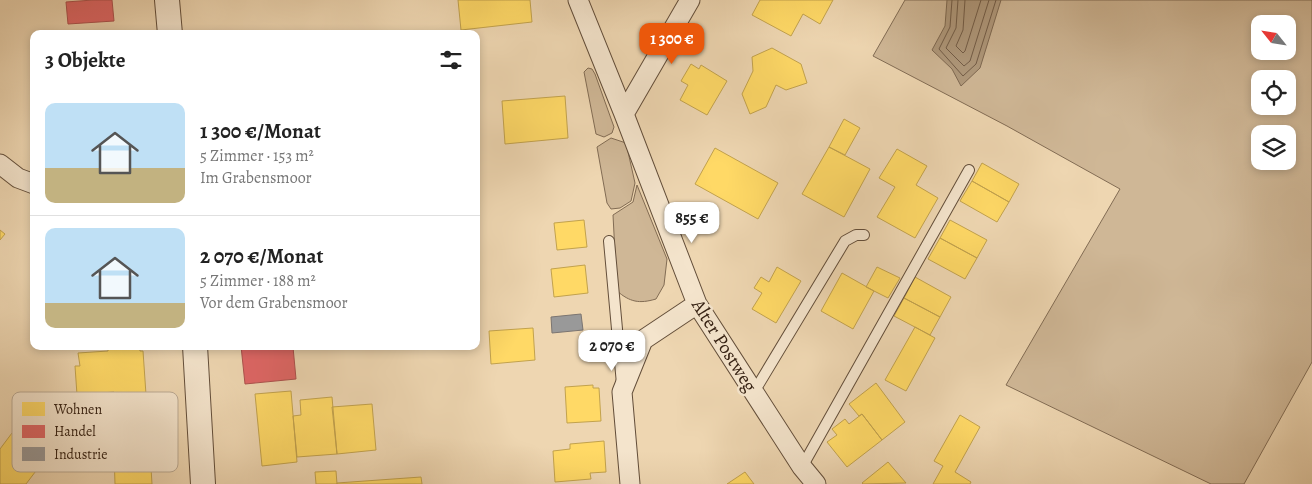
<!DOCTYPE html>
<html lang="de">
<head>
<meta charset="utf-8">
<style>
  :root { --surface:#fff; --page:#f2f2f2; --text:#222; --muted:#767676; --line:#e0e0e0; --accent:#ea580c }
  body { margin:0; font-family:Alegreya,serif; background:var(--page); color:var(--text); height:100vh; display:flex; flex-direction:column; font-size:19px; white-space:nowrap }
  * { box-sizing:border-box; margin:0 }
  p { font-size:16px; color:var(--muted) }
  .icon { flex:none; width:28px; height:28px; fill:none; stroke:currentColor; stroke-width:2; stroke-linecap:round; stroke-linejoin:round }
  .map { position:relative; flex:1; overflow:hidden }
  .sheet { position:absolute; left:30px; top:30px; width:450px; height:320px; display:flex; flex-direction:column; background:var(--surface); border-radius:10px; box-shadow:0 2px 8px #0003 }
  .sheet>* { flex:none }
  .needle { width:32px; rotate:300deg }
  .tools { position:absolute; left:1251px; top:15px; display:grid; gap:10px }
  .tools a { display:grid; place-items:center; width:45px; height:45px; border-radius:10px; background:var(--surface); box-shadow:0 2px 8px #0003; font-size:25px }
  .price { position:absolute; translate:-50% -42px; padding:0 11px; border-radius:10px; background:#fff; color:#222; font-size:16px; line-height:32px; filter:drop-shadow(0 1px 2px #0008) }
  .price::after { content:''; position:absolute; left:50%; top:30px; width:15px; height:11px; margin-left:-8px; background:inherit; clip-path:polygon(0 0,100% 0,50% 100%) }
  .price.current { background:var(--accent); color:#fff }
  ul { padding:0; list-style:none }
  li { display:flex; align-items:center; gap:15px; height:125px; padding:0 15px }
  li+li { border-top:1px solid var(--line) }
  li span { display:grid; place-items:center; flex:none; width:140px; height:100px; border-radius:10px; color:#555 }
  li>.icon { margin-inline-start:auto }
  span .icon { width:60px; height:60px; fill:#fffc; stroke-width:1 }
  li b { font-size:21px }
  h2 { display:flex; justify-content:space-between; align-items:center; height:60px; padding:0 15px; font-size:21px }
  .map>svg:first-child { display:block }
  .green { fill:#cfb796; stroke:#826c54; fill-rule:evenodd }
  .water { fill:#af987b; stroke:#7e6851 }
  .homes { fill:#ffd966; stroke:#c2a24d }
  .shops { fill:#e06666; stroke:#ad514d }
  .industry { fill:#999; stroke:#7b7571 }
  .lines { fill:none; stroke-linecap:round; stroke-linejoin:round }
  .shore { stroke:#725c47; stroke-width:1 }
  .service-casing { stroke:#634e3a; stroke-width:12 }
  .minor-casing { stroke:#634e3a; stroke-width:21 }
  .tertiary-casing { stroke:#634e3a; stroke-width:26 }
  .service { stroke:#f4e4cc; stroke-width:10 }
  .minor { stroke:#f4e4cc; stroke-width:19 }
  .tertiary { stroke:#f4e4cc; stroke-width:24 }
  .labels { text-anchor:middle; stroke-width:5; stroke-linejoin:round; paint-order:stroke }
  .street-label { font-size:19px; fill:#352113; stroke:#f4e4cc }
  .key { fill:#f4e4cc; stroke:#bbaa94; stroke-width:1 }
  .key-label { font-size:14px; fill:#352113 }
</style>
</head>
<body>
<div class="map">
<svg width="1312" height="484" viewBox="0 0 1312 484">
  <rect width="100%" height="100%" fill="#eed6b1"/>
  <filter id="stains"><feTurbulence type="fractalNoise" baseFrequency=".004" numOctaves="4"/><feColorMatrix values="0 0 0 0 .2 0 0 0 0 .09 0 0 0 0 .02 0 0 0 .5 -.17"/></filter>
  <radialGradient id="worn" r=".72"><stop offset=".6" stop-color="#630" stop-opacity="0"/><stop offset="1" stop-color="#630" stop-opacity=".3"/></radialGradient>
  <!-- green -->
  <path class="green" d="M905 0H1312V362L1244 484H1211L1006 385 1120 189 1007 126 873 56ZM1260 24H1288V51H1260ZM1260 79H1288V106H1260ZM1260 134H1288V161H1260Z
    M588 68 592 69 595 74 614 127 612 133 604 137 596 134 584 72Z
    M611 138 626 143 635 183 631 201 620 208 611 209 607 203 597 147Z
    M637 185 667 259 664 285 656 299C639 304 630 302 617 291L613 215 633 202Z"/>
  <!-- water -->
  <path class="water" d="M947 0H1001L980 68 961 86 952 69 932 50 945 26Z"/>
  <!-- homes -->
  <path class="homes" d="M458 0H530L532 22 461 30Z
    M760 0H833L820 24 803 14 791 36 752 15Z
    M772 48 801 64 807 83 786 90 776 85 766 107 750 114 742 94 753 71 752 57Z
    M691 64 699 69 701 65 727 81 707 115 680 100 688 85 681 81Z
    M565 96 568 138 505 144 502 101Z
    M844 119 860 128 845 155 829 147Z
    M829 147 870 169 844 217 802 194Z
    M715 148 778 183 758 219 695 184Z
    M897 149 927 166 916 185 938 198 915 238 877 217 895 187 879 178Z
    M982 163 1019 184 1009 202 972 181Z
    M972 181 1009 202 997 222 960 201Z
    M584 220 587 247 557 250 554 223Z
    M950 220 987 240 977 258 940 238Z
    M0 230 5 234 0 240Z
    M940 238 977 258 965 279 928 259Z
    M585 265 588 293 554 297 551 269Z
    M777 267 801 281 776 323 752 309 762 293 754 288 761 277 769 282Z
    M877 267 900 278 888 298 866 287Z
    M842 273 874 291 853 329 821 311Z
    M915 277 951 297 940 317 904 298Z
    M904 298 940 317 930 335 894 316Z
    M915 327 935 338 906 391 885 380Z
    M533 328 535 360 491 364 489 331Z
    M108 346H139L140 351H143L149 438H141L142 451H150L152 484H115L114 453 121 452V440H112L111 420H113L114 392 77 395 75 366H80L78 353 108 351Z
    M876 383 905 422 882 440 862 414 859 416 849 404Z
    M593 385V388H599L601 421 567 423 565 387Z
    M291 391 297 462 262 466 255 394Z
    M332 397 337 454 297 457 293 416 301 415 300 400Z
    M372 404 376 450 337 454 332 407Z
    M862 414 882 440 847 467 827 442 837 435 832 429 845 419 849 424Z
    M960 415 980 427 955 472 971 482 970 484H933L943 466 934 461Z
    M12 433 45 459 26 484H0V449Z
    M604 441 606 472 590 473 591 479 555 482 553 451 570 449V444Z
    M888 462 906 483 863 484 862 483Z
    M336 471 337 484H316L315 472Z
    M745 472 754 484H727Z
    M421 477 422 484H337V483Z"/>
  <!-- shops -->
  <path class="shops" d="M93 0H112L114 21 68 24 66 2Z
    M241 346H301L293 347 296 379 245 384Z"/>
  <!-- industry -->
  <path class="industry" d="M581 314 583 330 552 333 551 317Z"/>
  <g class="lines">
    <!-- shore -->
    <path class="shore" d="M952 0 950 27 939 49 963 76 976 64 996 0
      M958 0 956 28 946 48 964 66 970 61 989 0
      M965 0 963 30 956 46 963 53 965 51 981 0"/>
    <!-- service casing -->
    <g class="service-casing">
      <path id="service" d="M609 241 622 384
        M754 392 845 241 856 235H864
        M802 467 969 170"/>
    </g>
    <!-- minor casing -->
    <g class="minor-casing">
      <path id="minor" d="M578 0 624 114 697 304 802 467 816 484
        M624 114 690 0
        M0 164 18 178 34 184
        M630 484 622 392 643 340 697 304"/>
    </g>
    <!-- tertiary casing -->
    <g class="tertiary-casing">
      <path id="tertiary" d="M167 0 170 34
        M195 346 203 484"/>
    </g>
    <!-- service -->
    <use href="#service" class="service"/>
    <!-- minor -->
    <use href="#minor" class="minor"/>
    <!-- tertiary -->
    <use href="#tertiary" class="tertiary"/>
  </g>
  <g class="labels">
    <!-- street labels -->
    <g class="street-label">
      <text transform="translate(725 345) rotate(58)" y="7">Alter Postweg</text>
    </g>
  </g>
  <!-- legend -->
  <rect x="12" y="392" width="166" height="80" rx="8" class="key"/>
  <rect x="22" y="402" width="23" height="14" fill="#ffd966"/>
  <rect x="22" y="425" width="23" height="13" fill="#e06666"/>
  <rect x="22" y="447" width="23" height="14" fill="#999"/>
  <g class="key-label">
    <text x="54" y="414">Wohnen</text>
    <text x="54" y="436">Handel</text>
    <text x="54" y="459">Industrie</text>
  </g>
  <rect width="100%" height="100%" filter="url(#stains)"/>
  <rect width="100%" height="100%" fill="url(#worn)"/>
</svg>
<div class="tools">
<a><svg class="needle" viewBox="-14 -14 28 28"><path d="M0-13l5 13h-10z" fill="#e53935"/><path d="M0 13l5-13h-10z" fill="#767676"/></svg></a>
<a><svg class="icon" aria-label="locate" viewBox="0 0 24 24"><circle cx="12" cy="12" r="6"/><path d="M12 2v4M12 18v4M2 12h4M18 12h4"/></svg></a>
<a><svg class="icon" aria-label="layers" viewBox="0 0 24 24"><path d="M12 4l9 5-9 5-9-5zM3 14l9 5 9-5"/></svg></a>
</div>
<b class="price current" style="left:672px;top:65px">1 300 €</b>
<b class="price" style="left:692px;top:244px">855 €</b>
<b class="price" style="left:612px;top:372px">2 070 €</b>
<section class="sheet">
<h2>3 Objekte<svg class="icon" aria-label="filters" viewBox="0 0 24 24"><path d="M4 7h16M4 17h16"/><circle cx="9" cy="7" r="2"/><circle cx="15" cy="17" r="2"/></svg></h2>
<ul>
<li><span style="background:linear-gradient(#bfe0f5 65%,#c2b280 0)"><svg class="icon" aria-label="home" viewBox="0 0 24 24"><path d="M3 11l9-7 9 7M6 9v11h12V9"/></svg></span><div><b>1 300 €/Monat</b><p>5 Zimmer · 153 m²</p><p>Im Grabensmoor</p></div></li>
<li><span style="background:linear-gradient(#bfe0f5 75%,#c2b280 0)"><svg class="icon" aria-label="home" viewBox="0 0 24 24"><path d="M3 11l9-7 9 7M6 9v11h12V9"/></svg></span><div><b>2 070 €/Monat</b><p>5 Zimmer · 188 m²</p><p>Vor dem Grabensmoor</p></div></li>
</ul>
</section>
</div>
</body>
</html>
